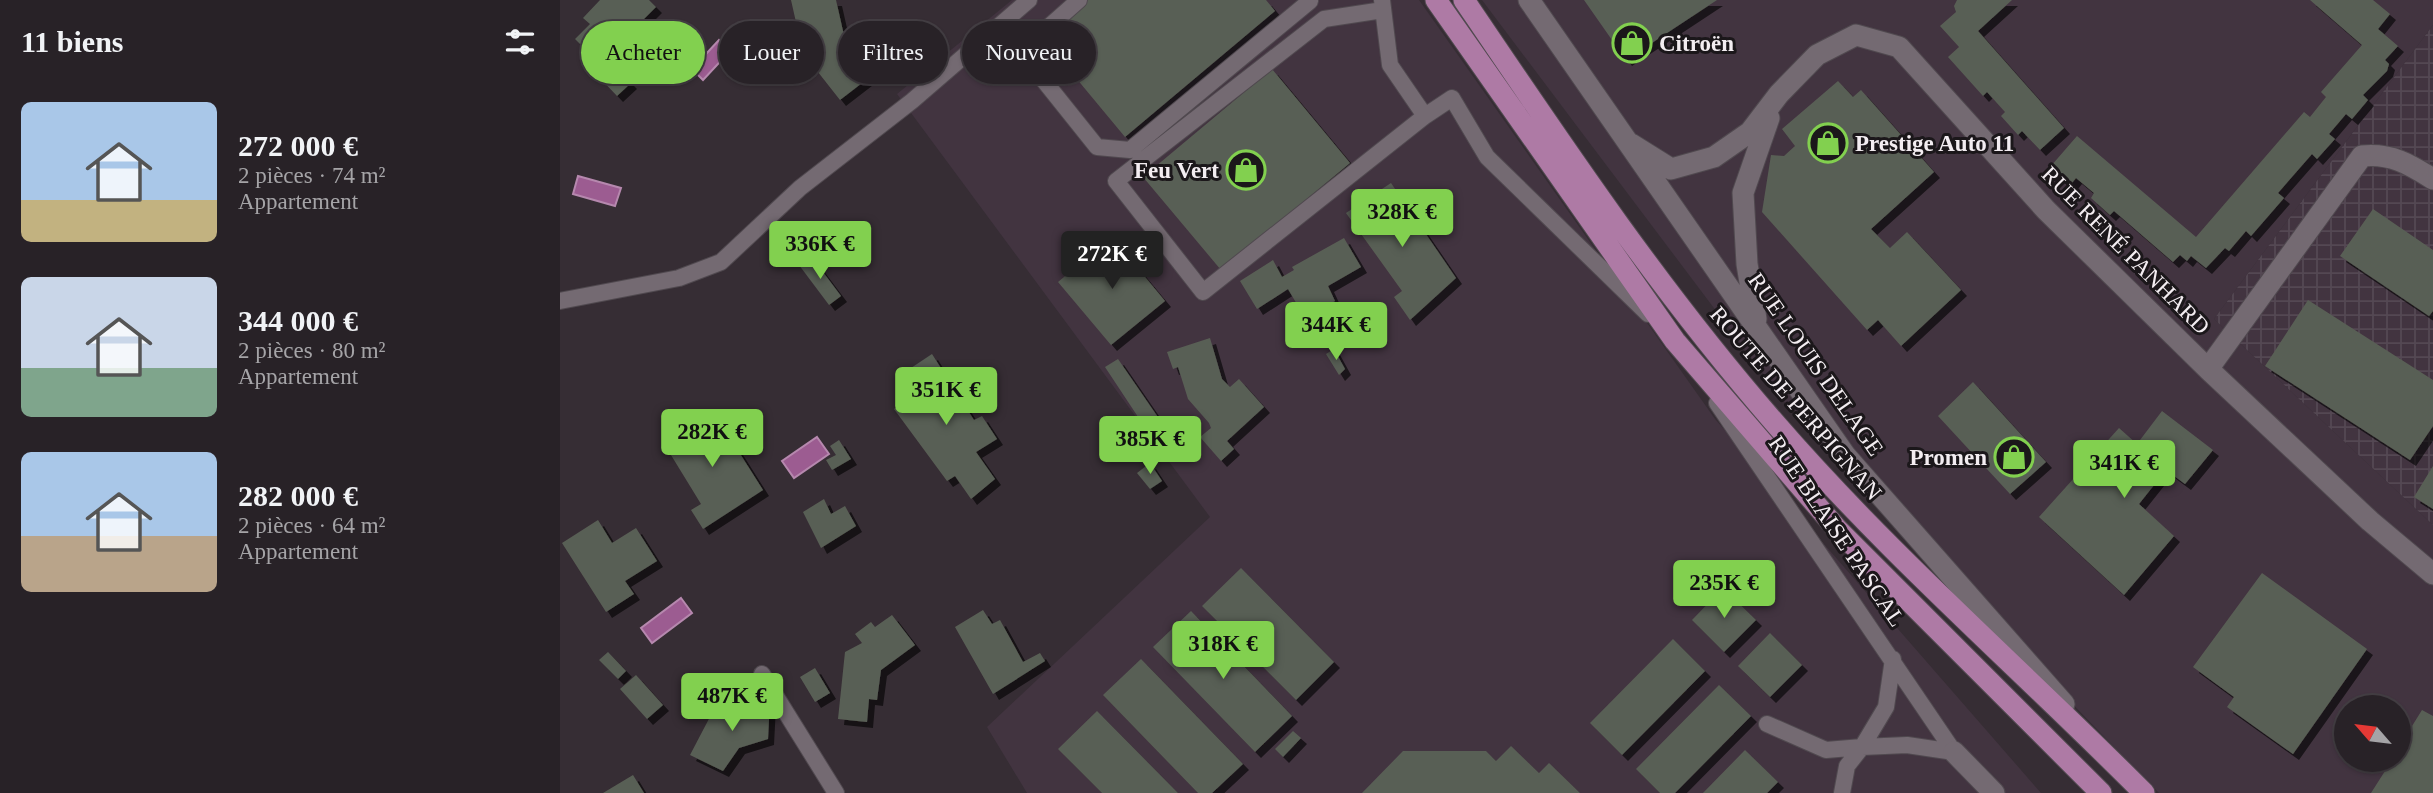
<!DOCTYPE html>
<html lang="fr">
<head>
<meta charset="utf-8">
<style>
  :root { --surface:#282227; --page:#342f33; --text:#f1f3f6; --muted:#a5a4a7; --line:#443f44; --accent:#82d04f }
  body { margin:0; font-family:Georgia,serif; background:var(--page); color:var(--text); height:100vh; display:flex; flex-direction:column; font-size:26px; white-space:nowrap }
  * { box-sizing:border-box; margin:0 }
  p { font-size:23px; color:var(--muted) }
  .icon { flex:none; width:38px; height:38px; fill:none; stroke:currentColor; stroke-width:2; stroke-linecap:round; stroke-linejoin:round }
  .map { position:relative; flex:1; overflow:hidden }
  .panel { display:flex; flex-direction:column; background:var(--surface); width:560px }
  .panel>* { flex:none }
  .guide { position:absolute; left:21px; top:21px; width:665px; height:63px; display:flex; gap:14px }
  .needle { width:46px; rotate:298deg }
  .fabs { position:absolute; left:1774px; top:695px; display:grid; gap:14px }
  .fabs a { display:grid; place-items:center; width:77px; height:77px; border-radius:50%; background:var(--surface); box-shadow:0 2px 5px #0004,0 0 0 2px var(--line); font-size:35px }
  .price { position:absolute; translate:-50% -60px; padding:0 16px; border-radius:7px; background:var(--accent); color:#111; font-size:23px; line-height:46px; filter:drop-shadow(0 2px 4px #0008) }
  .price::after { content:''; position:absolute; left:50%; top:42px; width:21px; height:16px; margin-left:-10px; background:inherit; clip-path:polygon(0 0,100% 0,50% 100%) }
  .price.current { background:#222; color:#fff }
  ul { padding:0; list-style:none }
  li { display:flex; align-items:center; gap:21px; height:175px; padding:0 21px }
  li span { display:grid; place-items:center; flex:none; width:196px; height:140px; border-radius:10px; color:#555 }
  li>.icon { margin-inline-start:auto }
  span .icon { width:84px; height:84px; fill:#fffc; stroke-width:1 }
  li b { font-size:30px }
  h2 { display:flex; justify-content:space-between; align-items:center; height:84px; padding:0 21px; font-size:30px }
  .tag { padding:0 24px; border-radius:32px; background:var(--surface); box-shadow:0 2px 5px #0004,0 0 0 2px var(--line); font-size:24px; line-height:63px }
  .tag.current { background:var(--accent); color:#111 }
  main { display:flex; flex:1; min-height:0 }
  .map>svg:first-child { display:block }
  .built { fill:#423440; fill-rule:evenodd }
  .industrial { fill:url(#industrial-grid) }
  .water { fill:#9c5c91; stroke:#b688ae; stroke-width:2 }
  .building { fill:#595f55; filter:url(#shadow) }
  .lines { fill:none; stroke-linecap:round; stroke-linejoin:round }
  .service-casing { stroke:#50494f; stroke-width:18 }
  .minor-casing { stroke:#50494f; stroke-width:23 }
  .primary-casing { stroke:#50494f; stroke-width:23 }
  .service { stroke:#746a72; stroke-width:16 }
  .minor { stroke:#746a72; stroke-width:21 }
  .primary { stroke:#ae7aa5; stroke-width:21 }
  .labels { text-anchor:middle; stroke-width:6; stroke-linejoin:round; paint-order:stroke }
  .poi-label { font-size:23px; font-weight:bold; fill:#f3edf1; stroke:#1b171a; text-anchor:start }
  .street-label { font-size:23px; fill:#f3edf1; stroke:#1b171a }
</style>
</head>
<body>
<main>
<section class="panel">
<h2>11 biens<svg class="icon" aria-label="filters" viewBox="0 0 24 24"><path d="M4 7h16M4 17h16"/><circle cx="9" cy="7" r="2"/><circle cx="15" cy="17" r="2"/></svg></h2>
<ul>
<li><span style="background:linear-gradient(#a9c7e8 70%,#c2b280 0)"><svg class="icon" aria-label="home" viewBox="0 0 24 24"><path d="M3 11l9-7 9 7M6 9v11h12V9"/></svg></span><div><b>272 000 €</b><p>2 pièces · 74 m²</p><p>Appartement</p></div></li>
<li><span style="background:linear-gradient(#c9d6e8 65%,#7fa58c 0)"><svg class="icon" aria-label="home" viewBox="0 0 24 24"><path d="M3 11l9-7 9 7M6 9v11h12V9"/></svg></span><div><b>344 000 €</b><p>2 pièces · 80 m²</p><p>Appartement</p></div></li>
<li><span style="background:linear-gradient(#a9c7e8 60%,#b9a48a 0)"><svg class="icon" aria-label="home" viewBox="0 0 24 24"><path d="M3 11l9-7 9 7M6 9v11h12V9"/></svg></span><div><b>282 000 €</b><p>2 pièces · 64 m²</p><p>Appartement</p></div></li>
</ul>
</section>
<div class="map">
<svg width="1873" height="793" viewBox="0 0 1873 793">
  <defs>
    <pattern id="industrial-grid" width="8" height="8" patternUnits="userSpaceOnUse" patternTransform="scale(1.75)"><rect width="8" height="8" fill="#423440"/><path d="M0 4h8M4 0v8" fill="none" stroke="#544853"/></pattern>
    <filter id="shadow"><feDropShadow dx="6" dy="6" stdDeviation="0" flood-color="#0009"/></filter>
  </defs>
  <rect width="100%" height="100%" fill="#362d34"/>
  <!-- built -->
  <path class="built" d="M452 0H859L1155 419 1481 793H467L427 727 650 517 337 94Z
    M922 0H1873V25L1654 319 1873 525V793H1599L1245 429ZM1787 707H1839V760H1787Z"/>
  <!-- industrial -->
  <path class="industrial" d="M1873 25V525L1654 319Z"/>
  <!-- water -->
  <path class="water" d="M159 40 170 51 143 80 132 69Z
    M18 176 61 188 55 206 13 194Z
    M257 437 269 454 234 478 222 461Z
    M121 598 132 613 92 643 81 628Z"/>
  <!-- building -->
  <path class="building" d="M40 0H89L96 7 77 26 83 33 52 64 71 83 57 96 39 77 46 70 15 39 30 24 23 18Z
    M231 0H276L283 31 315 73 280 100 243 53Z
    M527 0H706L715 11 565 137 482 37Z
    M1024 0H1157L1066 60Z
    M1397 0H1452L1418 31 1504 128 1480 150 1462 131 1458 135 1441 116 1445 112 1427 92 1423 96 1388 57 1399 47 1380 26 1396 12 1394 6Z
    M1750 0H1813L1830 14 1818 29 1838 46 1825 60 1829 64 1827 71 1803 95 1808 100 1792 119 1786 114 1769 134 1775 139 1757 159 1752 154 1718 193 1724 198 1691 236 1686 231 1669 251 1665 248 1646 268 1631 256 1627 261 1620 255 1613 262 1554 211 1550 215 1531 198 1534 193 1516 178 1512 183 1491 166 1517 136 1636 237 1744 112 1750 117 1766 97 1761 92 1802 45Z
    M712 69 790 163 661 270 583 177Z
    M1278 81 1293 97 1301 90 1374 172 1311 229 1330 248 1347 232 1401 290 1341 346 1318 320 1307 330 1202 212 1211 155 1224 156 1235 146 1222 129Z
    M831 183 896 278 850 320 834 297 842 291 786 213Z
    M1813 209 1873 250V311L1869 316 1780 256Z
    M552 237 605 301 551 345 498 282Z
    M784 238 801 267 768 286 775 301 745 318 728 289 697 309 680 281 713 260 722 277 734 270 732 267Z
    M251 256 281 296 269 305 239 265Z
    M1748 300 1873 380V426L1850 460 1705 366Z
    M650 338 662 379 670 387 679 379 704 407 667 441 674 449 661 461 640 437 651 428 649 423 628 399 618 367 613 369 607 352Z
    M774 349 785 369 779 375 766 354Z
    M372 354 414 420 422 416 437 439 416 452 435 479 411 499 395 476 387 481 334 409 355 394 342 374Z
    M558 359 604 426 590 435 545 367Z
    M1413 382 1486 462 1450 494 1378 416Z
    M153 411 203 490 143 529 131 510 141 504 103 442Z
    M1602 411 1653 450 1625 484 1606 470 1579 504 1614 536 1564 595 1479 517 1559 428 1577 444Z
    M279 440 291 459 272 470 266 460 276 455 270 446Z
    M590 463 602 481 590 489 577 473Z
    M1873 466V509L1854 497Z
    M264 499 271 514 285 506 296 526 261 548 243 512Z
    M38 520 52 543 76 528 97 561 65 581 74 594 46 612 2 543Z
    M681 568 774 662 736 700 642 606Z
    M1702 573 1807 649 1733 754 1667 707 1674 697 1633 667Z
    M1163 588 1196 620 1164 652 1132 620Z
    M423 610 432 624 440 620 463 662 480 653 485 661 433 694 395 627Z
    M631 611 732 716 695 752 593 647Z
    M332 615 355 645 321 670 317 700 309 699 307 722 278 719 285 652 302 643 295 634 311 622 315 627Z
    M1210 633 1242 665 1210 697 1178 666Z
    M1113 639 1145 671 1062 755 1030 723Z
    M48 652 66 671 58 679 39 660Z
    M581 659 683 764 652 793H638L543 695Z
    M255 668 270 693 255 702 240 677Z
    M76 675 103 705 87 719 60 689Z
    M1159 685 1191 716 1115 793H1100L1076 769Z
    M210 700 208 739 179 748 163 771 130 755 152 713Z
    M1862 710 1873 716V793H1811L1832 760H1839V747Z
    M537 711 618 793H542L498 749Z
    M733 731 741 738 723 757 715 749Z
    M951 746 979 773 989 763 1020 793H802L843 751H926L936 761Z
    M1185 750 1218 782 1207 793H1143Z
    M73 775 84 793H43Z"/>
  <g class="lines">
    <!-- service casing -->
    <g class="service-casing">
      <path id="service" d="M519 0 475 39 469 62 537 147 570 150 750 1
        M822 0 830 65 865 116 892 98 927 157 1088 314
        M823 10 764 19 556 181 643 292 865 116
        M0 301 119 278 161 262 240 188 352 101 469 0
        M1157 403 1394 752
        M202 674 276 793
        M1207 724 1266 750 1302 747 1326 707 1333 659
        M1282 793 1287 766 1302 747 1347 745 1394 752"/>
    </g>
    <!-- minor casing -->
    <g class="minor-casing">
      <path id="minor" d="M969 0 1285 455 1504 704
        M1071 144 1111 169 1154 157 1190 132 1219 94 1257 55 1296 35 1339 47 1486 210 1648 369 1810 521 1873 574
        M1196 319 1187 264 1183 193 1209 118
        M1648 369 1802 156C1831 153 1849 164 1873 179
        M1394 752 1434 793"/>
    </g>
    <!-- primary casing -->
    <g class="primary-casing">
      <path id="primary" d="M876 0 1115 341 1278 530 1541 793
        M904 0C1002 145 1099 290 1214 422 1329 555 1461 669 1584 793"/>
    </g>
    <!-- service -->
    <use href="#service" class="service"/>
    <!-- minor -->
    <use href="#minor" class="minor"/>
    <!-- primary -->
    <use href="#primary" class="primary"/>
  </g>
  <!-- icons -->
  <defs>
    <g id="shop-ring" transform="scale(2.0125)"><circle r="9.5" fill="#1b171a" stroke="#82d04f" stroke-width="1.5"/><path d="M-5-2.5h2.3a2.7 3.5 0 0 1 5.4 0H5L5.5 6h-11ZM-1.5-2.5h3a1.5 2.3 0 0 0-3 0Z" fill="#82d04f"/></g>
  </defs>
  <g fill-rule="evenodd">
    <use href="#shop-ring" x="1072" y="43"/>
    <use href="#shop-ring" x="1268" y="143"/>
    <use href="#shop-ring" x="686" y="170"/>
    <use href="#shop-ring" x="1454" y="457"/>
  </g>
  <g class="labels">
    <!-- poi labels -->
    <g class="poi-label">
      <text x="1099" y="51">Citroën</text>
      <text x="1295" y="151">Prestige Auto 11</text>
      <text x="659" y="178" text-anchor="end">Feu Vert</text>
      <text x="1427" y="465" text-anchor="end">Promen</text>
    </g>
    <!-- street labels -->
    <g class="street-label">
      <text transform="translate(1566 250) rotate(45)" y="8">RUE RENÉ PANHARD</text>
      <text transform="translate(1256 364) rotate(55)" y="8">RUE LOUIS DELAGE</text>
      <text transform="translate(1236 403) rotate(49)" y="8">ROUTE DE PERPIGNAN</text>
      <text transform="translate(1277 531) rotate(56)" y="8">RUE BLAISE PASCAL</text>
    </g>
  </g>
</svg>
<div class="fabs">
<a><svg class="needle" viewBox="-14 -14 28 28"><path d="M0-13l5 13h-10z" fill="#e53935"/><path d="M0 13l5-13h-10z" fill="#a5a4a7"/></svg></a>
</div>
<b class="price" style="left:842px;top:249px">328K €</b>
<b class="price" style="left:260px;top:281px">336K €</b>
<b class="price current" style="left:552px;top:291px">272K €</b>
<b class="price" style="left:776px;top:362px">344K €</b>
<b class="price" style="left:386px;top:427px">351K €</b>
<b class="price" style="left:152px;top:469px">282K €</b>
<b class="price" style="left:590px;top:476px">385K €</b>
<b class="price" style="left:1564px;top:500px">341K €</b>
<b class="price" style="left:1164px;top:620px">235K €</b>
<b class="price" style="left:663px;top:681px">318K €</b>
<b class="price" style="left:172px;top:733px">487K €</b>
<div class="guide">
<a class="tag current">Acheter</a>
<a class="tag">Louer</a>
<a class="tag">Filtres</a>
<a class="tag">Nouveau</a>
</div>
</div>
</main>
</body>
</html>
